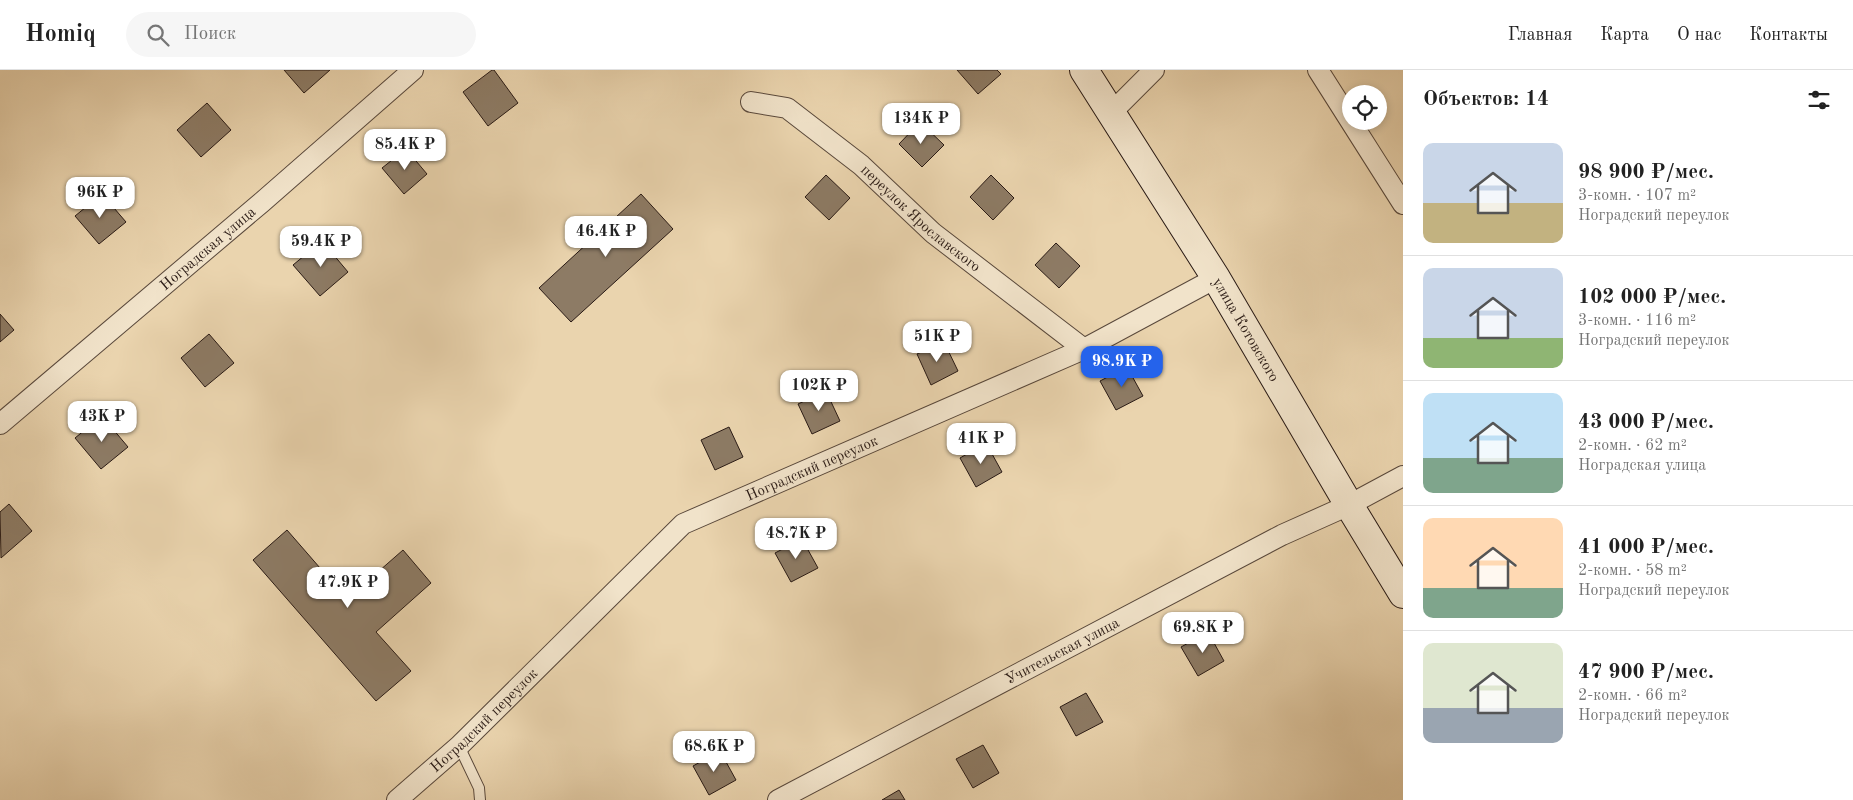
<!DOCTYPE html>
<html lang="ru">
<head>
<meta charset="utf-8">
<style>
  :root { --surface:#fff; --page:#f6f6f6; --text:#222; --muted:#767676; --line:#e0e0e0; --accent:#2563eb }
  body { margin:0; font-family:"Old Standard TT",serif; background:var(--page); color:var(--text); height:100vh; display:flex; flex-direction:column; font-size:19px; white-space:nowrap }
  * { box-sizing:border-box; margin:0 }
  p { font-size:16px; color:var(--muted) }
  .icon { flex:none; width:28px; height:28px; fill:none; stroke:currentColor; stroke-width:2; stroke-linecap:round; stroke-linejoin:round }
  .map { position:relative; flex:1; overflow:hidden }
  .details { display:flex; flex-direction:column; background:var(--surface); width:450px }
  .details>* { flex:none }
  .buttons { position:absolute; left:1342px; top:15px; display:grid; gap:10px }
  .buttons a { display:grid; place-items:center; width:45px; height:45px; border-radius:50%; background:var(--surface); box-shadow:0 2px 8px #0003; font-size:25px }
  .price { position:absolute; translate:-50% -42px; padding:0 11px; border-radius:10px; background:#fff; color:#222; font-size:16px; line-height:32px; filter:drop-shadow(0 1px 2px #0008) }
  .price::after { content:''; position:absolute; left:50%; top:30px; width:15px; height:11px; margin-left:-8px; background:inherit; clip-path:polygon(0 0,100% 0,50% 100%) }
  .price.on { background:var(--accent); color:#fff }
  ul { padding:0; list-style:none }
  li { display:flex; align-items:center; gap:15px; height:125px; padding:0 20px }
  li+li { border-top:1px solid var(--line) }
  li span { display:grid; place-items:center; flex:none; width:140px; height:100px; border-radius:10px; color:#555 }
  li>.icon { margin-inline-start:auto }
  span .icon { width:60px; height:60px; fill:#fffc; stroke-width:1 }
  li b { font-size:21px }
  h2 { display:flex; justify-content:space-between; align-items:center; height:60px; padding:0 20px; font-size:21px }
  header { display:flex; align-items:center; gap:30px; box-sizing:border-box; height:70px; padding:0 25px; background:var(--surface); border-bottom:1px solid var(--line) }
  header strong { font-size:24px }
  nav { display:flex; gap:28px; margin-inline-start:auto; font-size:18px }
  .search { width:350px; height:45px; background:var(--page); display:flex; align-items:center; gap:12px; box-sizing:border-box; padding:0 18px; border-radius:28px; color:var(--muted); font-size:19px }
  main { display:flex; flex:1; min-height:0 }
  .map>svg:first-child { display:block }
  .building { fill:#8d7b65; stroke:#291a15 }
  .lines { fill:none; stroke-linecap:round; stroke-linejoin:round }
  .lane-casing { stroke:#59483b; stroke-width:12 }
  .street-casing { stroke:#59483b; stroke-width:22 }
  .secondary-casing { stroke:#291a15; stroke-width:30 }
  .lane { stroke:#f1e3ca; stroke-width:10 }
  .street { stroke:#f1e3ca; stroke-width:20 }
  .secondary { stroke:#f1e3ca; stroke-width:28 }
  .labels { text-anchor:middle; stroke-width:5; stroke-linejoin:round; paint-order:stroke }
  .street-label { font-size:15px; fill:#291a15; stroke:#f1e3ca }
</style>
</head>
<body>
<header>
<strong>Homiq</strong>
<div class="search"><svg class="icon" aria-label="search" viewBox="0 0 24 24"><circle cx="10" cy="10" r="6"/><path d="M15 15l6 6"/></svg>Поиск</div>
<nav><a>Главная</a><a>Карта</a><a>О нас</a><a>Контакты</a></nav>
</header>
<main>
<div class="map">
<svg width="1403" height="730" viewBox="0 0 1403 730">
  <rect width="100%" height="100%" fill="#ead4ae"/>
  <filter id="stains"><feTurbulence type="fractalNoise" baseFrequency=".004" numOctaves="4"/><feColorMatrix values="0 0 0 0 .2 0 0 0 0 .09 0 0 0 0 .02 0 0 0 .5 -.17"/></filter>
  <radialGradient id="worn" r=".72"><stop offset=".6" stop-color="#630" stop-opacity="0"/><stop offset="1" stop-color="#630" stop-opacity=".3"/></radialGradient>
  <!-- building -->
  <path class="building" d="M284 0H330L304 23Z
    M492 0H494L518 33 488 56 463 22Z
    M957 0H997L1001 4 978 24Z
    M207 33 231 60 201 87 177 60Z
    M920 52 944 75 922 97 899 74Z
    M406 79 427 104 404 124 382 98Z
    M826 105 850 128 829 150 805 127Z
    M991 105 1014 128 993 150 970 127Z
    M102 124 126 152 99 174 75 146Z
    M641 124 673 159 571 252 539 218Z
    M322 171 348 202 320 226 293 195Z
    M1056 173 1080 196 1059 218 1035 195Z
    M0 244 14 260 0 272Z
    M209 264 234 293 205 317 181 288Z
    M944 272 958 301 931 315 917 284Z
    M1127 297 1143 326 1116 340 1100 311Z
    M826 321 840 351 812 364 798 334Z
    M102 346 128 377 101 399 75 368Z
    M729 357 743 387 715 400 701 370Z
    M986 373 1002 402 976 417 960 388Z
    M9 434 32 461 1 488 0 442Z
    M287 460 347 529 403 480 431 513 376 562 411 601 376 631 253 490Z
    M802 469 818 498 791 512 775 483Z
    M1208 562 1224 591 1198 606 1181 577Z
    M1086 623 1103 652 1076 666 1060 637Z
    M983 675 999 703 973 718 956 689Z
    M720 681 736 710 709 725 693 696Z
    M899 720 905 730H882Z"/>
  <g class="lines">
    <!-- lane casing -->
    <g class="lane-casing">
      <path id="lane" d="M459 676 479 718 480 730"/>
    </g>
    <!-- street casing -->
    <g class="street-casing">
      <g id="street">
        <path d="M1318 0 1403 134"/>
        <path id="s1" d="M751 32 787 38 861 95 933 163 1084 279"/>
        <path d="M1111 43 1154 0"/>
        <path id="s2" d="M0 354 261 133 413 0"/>
        <path id="s3" d="M397 730 459 676 683 454 1084 279 1216 208"/>
        <path id="s4" d="M778 730 1282 465 1349 435 1403 406"/>
      </g>
    </g>
    <!-- secondary casing -->
    <g class="secondary-casing">
      <g id="secondary">
        <path id="s5" d="M1084 0 1216 208 1349 435 1403 524"/>
      </g>
    </g>
    <!-- lane -->
    <use href="#lane" class="lane"/>
    <!-- street -->
    <use href="#street" class="street"/>
    <!-- secondary -->
    <use href="#secondary" class="secondary"/>
  </g>
  <g class="labels">
    <!-- street labels -->
    <g class="street-label">
      <text dy="5" stroke="none"><textPath href="#s1" startOffset="210">переулок Ярославского</textPath></text>
      <text dy="5" stroke="none"><textPath href="#s2" startOffset="272">Ноградская улица</textPath></text>
      <text dy="5" stroke="none"><textPath href="#s5" startOffset="306">улица Котовского</textPath></text>
      <text dy="5" stroke="none"><textPath href="#s3" startOffset="538">Ноградский переулок</textPath></text>
      <text dy="5" stroke="none"><textPath href="#s4" startOffset="321">Учительская улица</textPath></text>
      <text dy="5" stroke="none"><textPath href="#s3" startOffset="118">Ноградский переулок</textPath></text>
    </g>
  </g>
  <rect width="100%" height="100%" filter="url(#stains)"/>
  <rect width="100%" height="100%" fill="url(#worn)"/>
</svg>
<div class="buttons">
<a><svg class="icon" aria-label="locate" viewBox="0 0 24 24"><circle cx="12" cy="12" r="6"/><path d="M12 2v4M12 18v4M2 12h4M18 12h4"/></svg></a>
</div>
<b class="price" style="left:921px;top:75px">134K ₽</b>
<b class="price" style="left:405px;top:101px">85.4K ₽</b>
<b class="price" style="left:100px;top:149px">96K ₽</b>
<b class="price" style="left:606px;top:188px">46.4K ₽</b>
<b class="price" style="left:321px;top:198px">59.4K ₽</b>
<b class="price" style="left:937px;top:293px">51K ₽</b>
<b class="price on" style="left:1122px;top:318px">98.9K ₽</b>
<b class="price" style="left:819px;top:342px">102K ₽</b>
<b class="price" style="left:102px;top:373px">43K ₽</b>
<b class="price" style="left:981px;top:395px">41K ₽</b>
<b class="price" style="left:796px;top:490px">48.7K ₽</b>
<b class="price" style="left:348px;top:539px">47.9K ₽</b>
<b class="price" style="left:1203px;top:584px">69.8K ₽</b>
<b class="price" style="left:714px;top:703px">68.6K ₽</b>
</div>
<section class="details">
<h2>Объектов: 14<svg class="icon" aria-label="filters" viewBox="0 0 24 24"><path d="M4 7h16M4 17h16"/><circle cx="9" cy="7" r="2"/><circle cx="15" cy="17" r="2"/></svg></h2>
<ul>
<li><span style="background:linear-gradient(#c9d6e8 60%,#c2b280 0)"><svg class="icon" aria-label="home" viewBox="0 0 24 24"><path d="M3 11l9-7 9 7M6 9v11h12V9"/></svg></span><div><b>98 900 ₽/мес.</b><p>3-комн. · 107 m²</p><p>Ноградский переулок</p></div></li>
<li><span style="background:linear-gradient(#c9d6e8 70%,#8fb573 0)"><svg class="icon" aria-label="home" viewBox="0 0 24 24"><path d="M3 11l9-7 9 7M6 9v11h12V9"/></svg></span><div><b>102 000 ₽/мес.</b><p>3-комн. · 116 m²</p><p>Ноградский переулок</p></div></li>
<li><span style="background:linear-gradient(#bfe0f5 65%,#7fa58c 0)"><svg class="icon" aria-label="home" viewBox="0 0 24 24"><path d="M3 11l9-7 9 7M6 9v11h12V9"/></svg></span><div><b>43 000 ₽/мес.</b><p>2-комн. · 62 m²</p><p>Ноградская улица</p></div></li>
<li><span style="background:linear-gradient(#ffd9b3 70%,#7fa58c 0)"><svg class="icon" aria-label="home" viewBox="0 0 24 24"><path d="M3 11l9-7 9 7M6 9v11h12V9"/></svg></span><div><b>41 000 ₽/мес.</b><p>2-комн. · 58 m²</p><p>Ноградский переулок</p></div></li>
<li><span style="background:linear-gradient(#dfe7d0 65%,#9aa5b1 0)"><svg class="icon" aria-label="home" viewBox="0 0 24 24"><path d="M3 11l9-7 9 7M6 9v11h12V9"/></svg></span><div><b>47 900 ₽/мес.</b><p>2-комн. · 66 m²</p><p>Ноградский переулок</p></div></li>
</ul>
</section>
</main>
</body>
</html>
